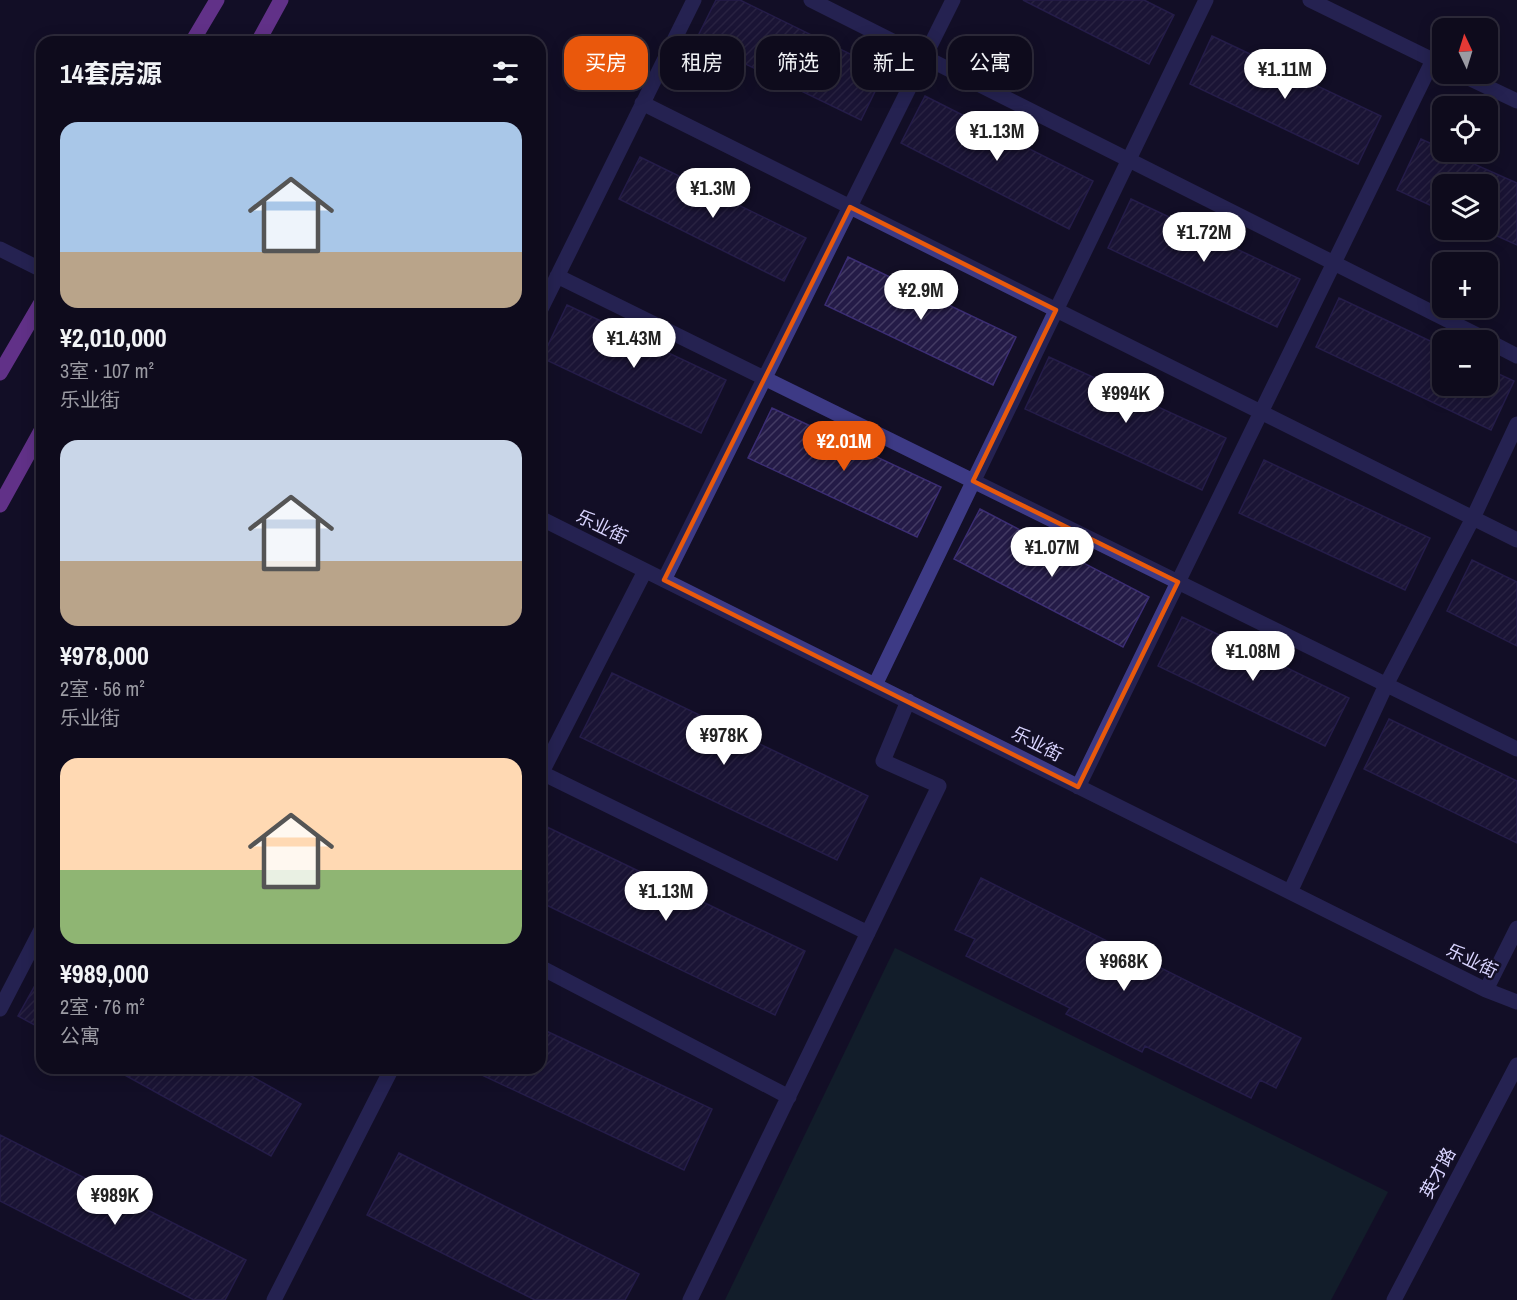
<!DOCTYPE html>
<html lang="zh">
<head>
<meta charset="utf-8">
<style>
  :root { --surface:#0e0b1c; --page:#1c1929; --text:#f1f3f6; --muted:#9b9ba3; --line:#2e2b3b; --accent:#ea580c }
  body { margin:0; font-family:"Archivo Narrow","Noto Sans SC",sans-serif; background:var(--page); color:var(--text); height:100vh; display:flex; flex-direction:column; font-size:22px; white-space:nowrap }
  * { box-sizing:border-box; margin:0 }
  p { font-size:20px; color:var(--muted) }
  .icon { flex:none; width:33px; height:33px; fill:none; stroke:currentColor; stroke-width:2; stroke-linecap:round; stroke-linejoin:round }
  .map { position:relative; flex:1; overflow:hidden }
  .details { position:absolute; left:36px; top:36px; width:510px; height:1038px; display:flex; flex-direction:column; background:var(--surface); border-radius:18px; box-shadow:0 3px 15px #0003,0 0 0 2px var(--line) }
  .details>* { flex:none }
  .top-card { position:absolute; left:564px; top:36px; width:570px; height:54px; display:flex; gap:12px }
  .needle { width:39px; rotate:356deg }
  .tools { position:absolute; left:1432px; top:18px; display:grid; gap:12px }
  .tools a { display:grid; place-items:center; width:66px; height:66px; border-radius:12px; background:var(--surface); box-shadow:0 3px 15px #0003,0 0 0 2px var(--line); font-size:30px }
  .price { position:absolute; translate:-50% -51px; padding:0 14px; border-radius:21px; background:#fff; color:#222; font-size:20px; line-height:39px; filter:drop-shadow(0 2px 3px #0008) }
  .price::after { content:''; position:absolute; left:50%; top:36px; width:18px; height:14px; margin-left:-9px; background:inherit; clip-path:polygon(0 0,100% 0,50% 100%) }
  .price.selected { background:var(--accent); color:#fff }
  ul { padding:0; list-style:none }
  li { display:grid; align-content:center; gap:12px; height:318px; padding:0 24px }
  li span { display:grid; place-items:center; height:186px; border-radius:18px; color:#555 }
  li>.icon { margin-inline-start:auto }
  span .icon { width:108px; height:108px; fill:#fffc; stroke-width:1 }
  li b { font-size:26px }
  h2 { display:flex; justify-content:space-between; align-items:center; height:72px; padding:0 24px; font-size:26px }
  .pill { padding:0 21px; border-radius:18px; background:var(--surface); box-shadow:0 3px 15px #0003,0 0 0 2px var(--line); font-size:21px; line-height:54px }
  .pill.selected { background:var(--accent); color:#fff }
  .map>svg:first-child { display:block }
  .green { fill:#12302f }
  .building { fill:url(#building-hatch); stroke:#3b2d73; stroke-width:1.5 }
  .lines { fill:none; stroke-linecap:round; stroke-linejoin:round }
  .minor { stroke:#3d3a85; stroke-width:15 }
  .primary { stroke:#c25bff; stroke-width:15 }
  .marked { fill:none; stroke:#e8590c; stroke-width:4.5; stroke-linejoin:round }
  .labels { text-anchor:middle; stroke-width:5; stroke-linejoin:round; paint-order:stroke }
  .street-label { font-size:18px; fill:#d9d4ff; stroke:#130f26 }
</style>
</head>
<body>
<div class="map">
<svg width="1517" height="1300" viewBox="0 0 1517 1300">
  <defs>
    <pattern id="building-hatch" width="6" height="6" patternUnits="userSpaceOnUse" patternTransform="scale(1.5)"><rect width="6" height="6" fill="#241b47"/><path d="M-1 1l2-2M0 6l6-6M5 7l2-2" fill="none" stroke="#433b63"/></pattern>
  </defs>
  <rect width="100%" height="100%" fill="#130f26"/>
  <!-- green -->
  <path class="green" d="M895 948 1388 1192 1331 1300H725Z"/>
  <!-- building -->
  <path class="building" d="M716 0H740L885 71 861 120 696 40Z
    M1023 0H1144L1174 15 1149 64Z
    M1212 36 1381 116 1358 164 1190 84Z
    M925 96 1093 181 1069 229 901 143Z
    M1421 139 1443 149V152H1447L1517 183V245L1484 230H1488V184H1443V211L1397 190Z
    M640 157 806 238 784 281 619 199Z
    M1131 199 1300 279 1277 327 1108 248Z
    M848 257 1016 337 993 385 825 305Z
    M1339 298 1443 347V386H1488V369L1514 381 1491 430 1316 347Z
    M567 305 726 380 701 433 542 358Z
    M1049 357 1226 438 1202 490 1025 409Z
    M772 408 941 487 917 537 748 458Z
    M1264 460 1430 538 1405 590 1239 513Z
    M980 509 1149 597 1123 647 954 559Z
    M1472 560 1517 582V646L1447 611Z
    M1182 617 1349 698 1325 746 1158 666Z
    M612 673 868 796 837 860 580 737Z
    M1389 719 1517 781V843L1364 769Z
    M547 827 805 951 775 1015 540 902V840Z
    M981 878 1301 1038 1276 1088 1260 1080 1251 1098 1145 1046 1142 1052 1066 1014 1070 1008 966 956 975 939 955 930Z
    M42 973V1029L18 1016Z
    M540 1028 712 1109 684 1170 467 1068H540Z
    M112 1068H237L301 1104 271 1156Z
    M0 1135 246 1260 225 1300H194L0 1201Z
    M399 1153 639 1274 625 1300H535L367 1215Z"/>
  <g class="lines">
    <!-- minor -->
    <path class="minor" d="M811 0 1487 340
      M1310 0 1443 65
      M1460 74 1517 101
      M642 103 1517 540
      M0 249 42 270
      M557 276 1517 749
      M540 311 694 0
      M1488 341 1517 356
      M540 518 1486 990 1517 1002
      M664 580 953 0
      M875 685 1206 0
      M540 772 868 933
      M540 776 645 571
      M1078 787 1433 60
      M1290 892 1386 685 1473 518 1517 424
      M540 967 789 1097
      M1486 990 1517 928
      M0 1009 42 928
      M274 1300 392 1068
      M690 1300 939 786 883 761 908 701
      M1394 1300 1517 1065"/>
    <!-- primary -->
    <path class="primary" d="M192 42 217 0
      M258 42 281 0
      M0 373 42 301
      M0 505 42 429"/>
  </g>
  <!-- marked area -->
  <path d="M0 0H1517V1300H0ZM850 207 1056 310 973 481 1178 582 1078 787 664 580Z" fill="#130f26" fill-opacity=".55" fill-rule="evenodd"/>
  <path class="marked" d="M850 207 1056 310 973 481 1178 582 1078 787 664 580Z"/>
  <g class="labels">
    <!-- street labels -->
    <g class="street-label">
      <text transform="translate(602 527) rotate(26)" y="6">乐业街</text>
      <text transform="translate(1037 744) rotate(27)" y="6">乐业街</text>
      <text transform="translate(1472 961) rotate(26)" y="6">乐业街</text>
      <text transform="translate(1438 1173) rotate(-62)" y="6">英才路</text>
    </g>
  </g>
</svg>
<div class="tools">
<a><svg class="needle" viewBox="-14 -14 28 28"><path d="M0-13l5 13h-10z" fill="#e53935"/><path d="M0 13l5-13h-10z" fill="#9b9ba3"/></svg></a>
<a><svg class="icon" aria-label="locate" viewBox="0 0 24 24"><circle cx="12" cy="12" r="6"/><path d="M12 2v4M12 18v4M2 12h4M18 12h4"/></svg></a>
<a><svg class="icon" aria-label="layers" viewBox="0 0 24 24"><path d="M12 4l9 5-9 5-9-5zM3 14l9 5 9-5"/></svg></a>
<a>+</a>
<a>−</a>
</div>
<b class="price" style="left:1285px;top:100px">¥1.11M</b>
<b class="price" style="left:997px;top:162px">¥1.13M</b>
<b class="price" style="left:713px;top:219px">¥1.3M</b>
<b class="price" style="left:1204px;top:263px">¥1.72M</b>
<b class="price" style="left:921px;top:321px">¥2.9M</b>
<b class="price" style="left:634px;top:369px">¥1.43M</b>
<b class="price" style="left:1126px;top:424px">¥994K</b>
<b class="price selected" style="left:844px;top:472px">¥2.01M</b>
<b class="price" style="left:1052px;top:578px">¥1.07M</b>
<b class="price" style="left:1253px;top:682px">¥1.08M</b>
<b class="price" style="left:724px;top:766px">¥978K</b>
<b class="price" style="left:666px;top:922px">¥1.13M</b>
<b class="price" style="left:1124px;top:992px">¥968K</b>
<b class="price" style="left:115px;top:1226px">¥989K</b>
<div class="top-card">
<a class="pill selected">买房</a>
<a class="pill">租房</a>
<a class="pill">筛选</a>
<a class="pill">新上</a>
<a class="pill">公寓</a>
</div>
<section class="details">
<h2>14套房源<svg class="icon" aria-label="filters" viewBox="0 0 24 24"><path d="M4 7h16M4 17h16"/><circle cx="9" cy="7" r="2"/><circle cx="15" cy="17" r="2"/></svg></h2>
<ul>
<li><span style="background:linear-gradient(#a9c7e8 70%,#b9a48a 0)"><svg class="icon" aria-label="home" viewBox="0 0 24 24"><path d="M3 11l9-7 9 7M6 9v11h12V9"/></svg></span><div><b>¥2,010,000</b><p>3室 · 107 m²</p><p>乐业街</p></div></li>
<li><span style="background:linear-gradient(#c9d6e8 65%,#b9a48a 0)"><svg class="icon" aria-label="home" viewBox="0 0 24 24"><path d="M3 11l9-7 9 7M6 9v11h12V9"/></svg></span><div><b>¥978,000</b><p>2室 · 56 m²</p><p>乐业街</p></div></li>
<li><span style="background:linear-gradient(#ffd9b3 60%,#8fb573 0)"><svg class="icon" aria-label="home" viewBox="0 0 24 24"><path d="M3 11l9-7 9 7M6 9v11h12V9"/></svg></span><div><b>¥989,000</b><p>2室 · 76 m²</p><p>公寓</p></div></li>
</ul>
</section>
</div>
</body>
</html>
